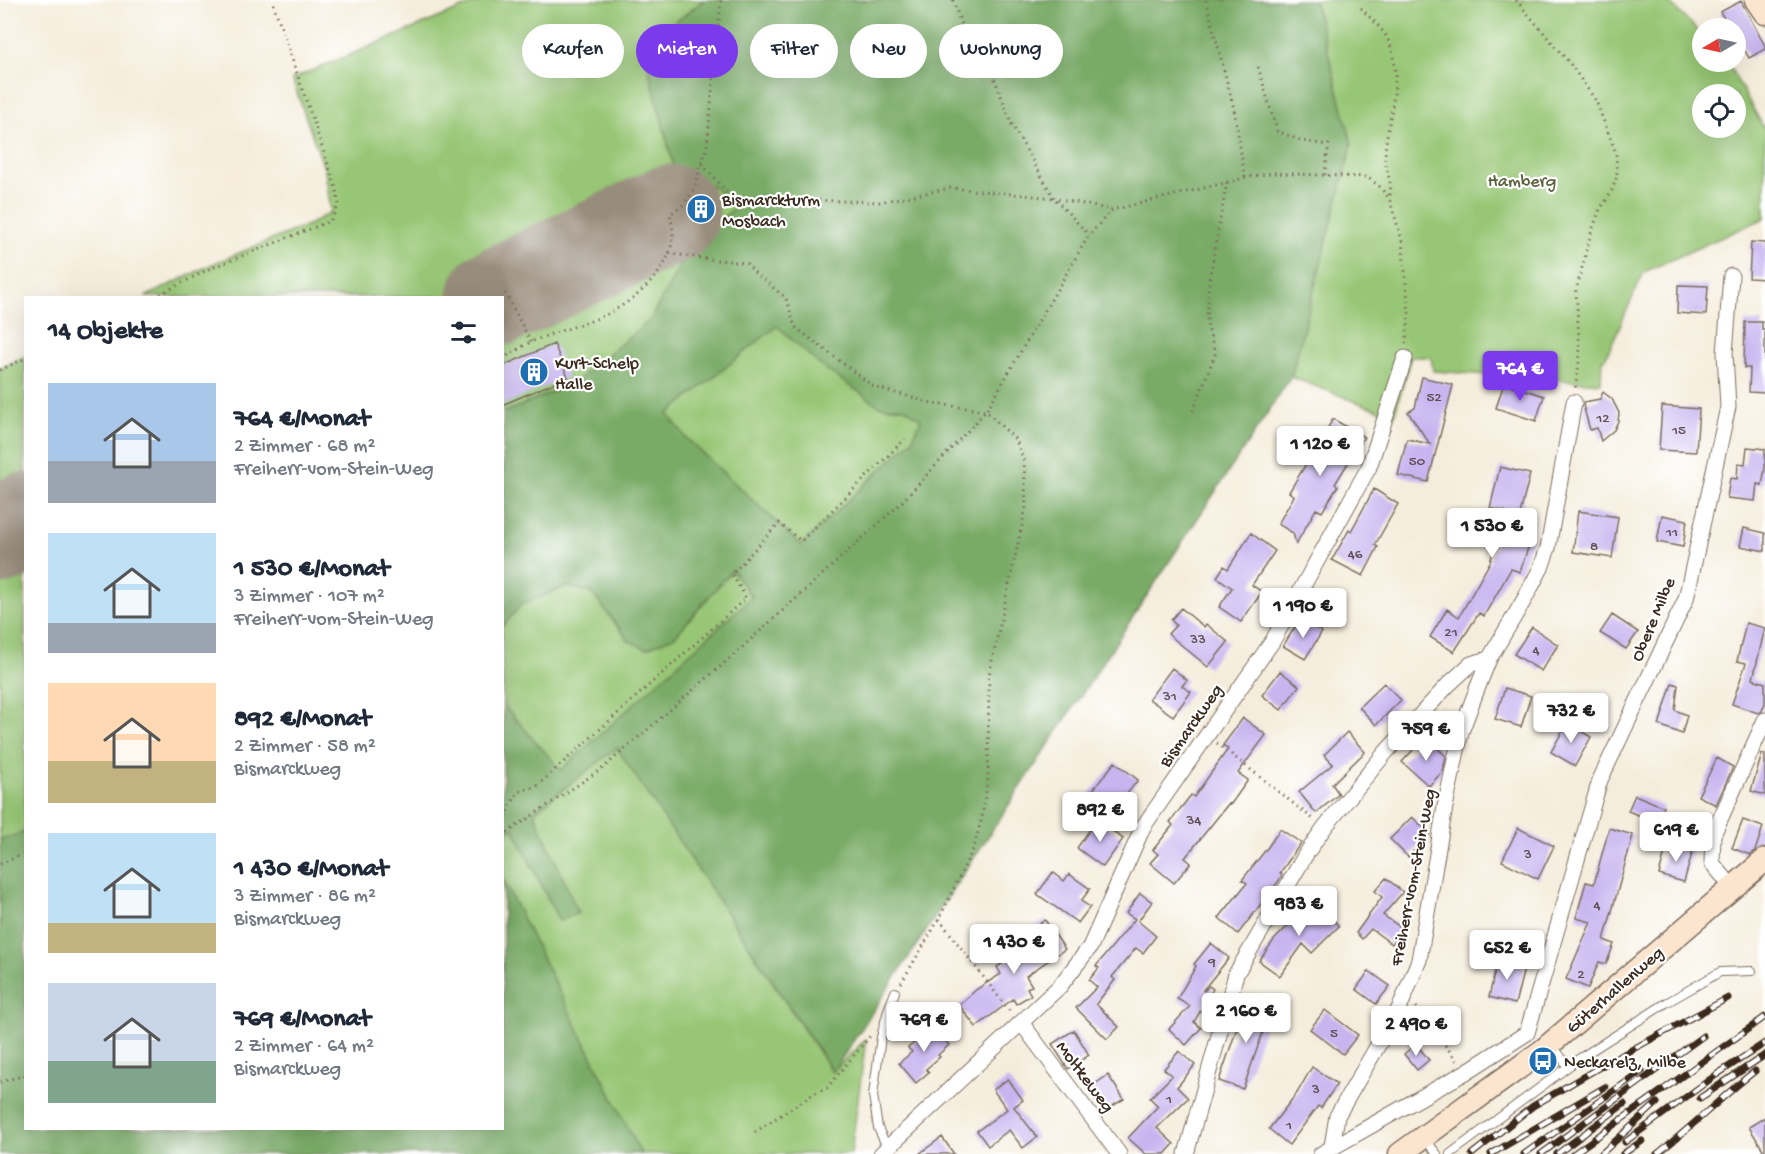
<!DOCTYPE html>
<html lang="de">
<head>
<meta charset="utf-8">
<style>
  :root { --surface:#fff; --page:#f6f6f7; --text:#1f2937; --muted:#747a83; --accent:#7c3aed }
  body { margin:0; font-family:"Gochi Hand",sans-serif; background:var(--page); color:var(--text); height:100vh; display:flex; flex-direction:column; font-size:22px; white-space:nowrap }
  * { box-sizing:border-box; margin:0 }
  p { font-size:20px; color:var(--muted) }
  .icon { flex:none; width:33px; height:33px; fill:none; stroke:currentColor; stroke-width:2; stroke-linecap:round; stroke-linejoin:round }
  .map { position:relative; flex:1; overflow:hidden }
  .panel { position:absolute; left:24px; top:296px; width:480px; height:834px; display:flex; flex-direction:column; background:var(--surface); border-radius:0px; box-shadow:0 6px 24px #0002 }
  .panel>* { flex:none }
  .hud { position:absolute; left:522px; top:24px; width:570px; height:54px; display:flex; gap:12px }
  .needle { width:39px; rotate:261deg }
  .fabs { position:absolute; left:1692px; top:18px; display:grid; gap:12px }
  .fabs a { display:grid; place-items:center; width:54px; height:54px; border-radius:50%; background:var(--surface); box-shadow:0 6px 24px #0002; font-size:30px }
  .price { position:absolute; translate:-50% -51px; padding:0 14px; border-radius:6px; background:#fff; color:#222; font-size:20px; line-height:39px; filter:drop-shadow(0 2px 3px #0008) }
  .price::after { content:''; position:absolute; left:50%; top:36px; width:18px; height:14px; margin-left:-9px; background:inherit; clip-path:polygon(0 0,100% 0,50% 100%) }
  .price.current { background:var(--accent); color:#fff }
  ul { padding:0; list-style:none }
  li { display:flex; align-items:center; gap:18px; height:150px; padding:0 24px }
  li span { display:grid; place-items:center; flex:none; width:168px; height:120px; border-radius:0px; color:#555 }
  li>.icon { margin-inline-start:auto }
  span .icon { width:72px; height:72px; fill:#fffc; stroke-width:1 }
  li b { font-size:26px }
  h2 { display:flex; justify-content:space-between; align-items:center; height:72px; padding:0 24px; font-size:26px }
  .tag { padding:0 21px; border-radius:27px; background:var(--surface); box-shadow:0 6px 24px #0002; font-size:21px; line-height:54px }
  .tag.current { background:var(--accent); color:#fff }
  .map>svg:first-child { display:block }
  .green { fill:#97c674; stroke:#697849; stroke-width:1.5; fill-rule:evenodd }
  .forest { fill:#79ab66; stroke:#5a6a42; stroke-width:1.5; fill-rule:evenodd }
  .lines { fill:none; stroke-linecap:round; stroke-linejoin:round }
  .runway { stroke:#988c7c; stroke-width:99 }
  .building { fill:#c8b5f0 }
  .lane-casing { stroke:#7c6e60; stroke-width:10 }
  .street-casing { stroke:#7c6e60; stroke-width:17 }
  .secondary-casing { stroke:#7c6e60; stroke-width:25 }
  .path { stroke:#7c6e60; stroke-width:3; stroke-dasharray:1.5 4.5; stroke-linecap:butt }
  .lane { stroke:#fff; stroke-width:8 }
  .street { stroke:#fff; stroke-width:15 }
  .secondary { stroke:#fce5cf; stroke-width:22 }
  .rail-casing { stroke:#3b2a1e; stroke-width:7 }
  .rail { stroke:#fff; stroke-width:4.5; stroke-dasharray:14; stroke-linecap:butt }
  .labels { text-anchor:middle; stroke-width:4.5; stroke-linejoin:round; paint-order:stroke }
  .number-label { font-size:15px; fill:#5e4d52 }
  .park-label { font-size:18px; fill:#5b613c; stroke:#fff }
  .poi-label { font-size:18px; fill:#3b2a1e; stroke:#fff; text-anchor:start }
  .street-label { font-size:18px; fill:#3b2a1e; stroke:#fff }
</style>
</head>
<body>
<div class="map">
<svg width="1765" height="1154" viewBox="0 0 1765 1154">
  <rect width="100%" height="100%" fill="#fff"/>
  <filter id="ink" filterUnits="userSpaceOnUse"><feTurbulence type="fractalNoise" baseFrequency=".0167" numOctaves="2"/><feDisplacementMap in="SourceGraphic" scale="12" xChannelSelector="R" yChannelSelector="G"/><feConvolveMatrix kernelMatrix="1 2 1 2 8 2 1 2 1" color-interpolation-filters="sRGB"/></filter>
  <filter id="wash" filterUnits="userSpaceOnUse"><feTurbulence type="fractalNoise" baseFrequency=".008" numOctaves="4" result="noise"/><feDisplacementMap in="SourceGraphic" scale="24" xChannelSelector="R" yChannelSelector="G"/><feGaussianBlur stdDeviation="1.35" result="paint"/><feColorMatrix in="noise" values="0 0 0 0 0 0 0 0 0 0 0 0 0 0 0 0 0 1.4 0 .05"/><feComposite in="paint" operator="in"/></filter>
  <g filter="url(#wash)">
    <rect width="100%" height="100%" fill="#f5eddb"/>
    <!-- green -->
    <path class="green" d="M489 0H704L643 47 713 186 736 207 693 242 650 320 572 384 503 413 502 297H145L210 265 310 224 331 212 325 171 292 79 462 8Z
      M1314 0H1666L1702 34V62H1727L1765 130V218L1644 272 1605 359H1602L1601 383 1433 371 1431 357H1411L1394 416 1291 377 1352 144ZM1702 94H1736V128H1702Z
      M777 325 821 366 880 406 905 408 921 419 912 440 801 546 687 439 668 414Z
      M25 356V832L0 840V369Z
      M732 570 752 597 561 771 503 705 502 626 522 604 567 586 592 593 629 641 675 636Z
      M617 747 832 1072 866 1039 851 1154H641L503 880V836L513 828 559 920 578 913 534 812Z"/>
    <!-- forest -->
    <path class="forest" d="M704 0H1314L1352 144 1291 377 833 1072 617 748 534 812 578 913 559 921 513 828 503 836V705L561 770 752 597 732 570 675 636 646 649 629 641 592 593 567 586 522 604 503 626V413L572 384 650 320 693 242 736 207 713 186 678 184 643 47ZM777 326 821 366 880 406 905 408 921 419 912 440 801 545 687 439 668 414Z
      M25 832 26 1128H502L503 880 641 1154H0V840Z"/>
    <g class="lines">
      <!-- runway -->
      <path class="runway" d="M497 297 670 214
        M0 535 26 522"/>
    </g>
    <g id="blocks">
      <!-- building -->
      <path class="building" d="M1741 1 1765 46V49L1749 58 1736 34V28H1730L1720 12Z
        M1751 242 1765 243V279L1749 278Z
        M1678 285 1708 286 1706 315 1677 313Z
        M1745 322H1762V329H1765V393L1749 392 1750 368H1744Z
        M554 344 568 377 502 405V366Z
        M1422 377 1453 385 1428 482 1398 475 1407 439 1430 444 1408 412 1415 408Z
        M1504 383 1544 396 1536 421 1496 408Z
        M1603 392 1612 399 1619 413 1618 421 1614 430 1601 441 1597 428 1590 430 1583 405 1584 402 1600 399Z
        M1662 406 1699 409 1696 452 1659 450Z
        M1333 419 1364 437 1335 484 1338 486 1322 512 1316 509 1296 544 1293 533 1278 524 1294 496 1289 492Z
        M1747 447 1765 449V468L1762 485 1757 484 1755 501 1727 498 1730 478 1737 479 1738 463 1745 464Z
        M1500 467 1530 474 1516 530 1532 536 1520 572 1511 569 1484 616 1479 613 1454 652 1430 637 1447 609 1459 617 1490 562 1507 512 1490 508Z
        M1374 489 1398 504 1375 545 1378 547 1363 576 1332 560 1349 530 1351 531Z
        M1578 511 1618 517 1612 558 1573 552Z
        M1662 515 1687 520 1683 547 1657 542Z
        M1744 528 1765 533V551L1740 546Z
        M1251 533 1275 551 1252 585 1262 592 1241 622 1219 607 1232 588 1217 577 1224 566 1228 569Z
        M1181 608 1204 627 1206 624 1228 642 1208 667 1168 634 1176 625 1171 620Z
        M1612 615 1638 632 1626 649 1600 633Z
        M1300 619 1322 632 1305 659 1283 646Z
        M1746 623 1765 628 1753 679 1765 683V703L1762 711 1758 713 1732 704 1746 663 1737 661Z
        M1532 627 1558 645 1541 671 1514 654Z
        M1172 668 1187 680 1182 686 1191 692 1173 716 1149 699Z
        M1280 671 1299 686 1281 710 1262 695Z
        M1384 683 1401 700 1376 725 1359 707Z
        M1672 683 1678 685 1675 710 1687 715 1682 734 1659 725Z
        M1505 688 1531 696 1521 727 1495 719Z
        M1243 718 1266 735 1238 773 1248 780 1231 804 1229 803 1185 858 1191 863 1174 883 1150 863 1158 854 1153 850 1173 825 1170 822 1191 795 1194 797 1228 749 1223 745Z
        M1567 723 1591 737 1575 766 1551 752Z
        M1347 732 1365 752 1332 784 1339 794 1316 813 1299 792 1333 764 1324 755Z
        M1425 737 1446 756 1443 771 1429 786 1402 762Z
        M1762 754 1765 755V795L1751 791Z
        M1717 758 1733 767 1716 805 1698 796Z
        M1115 762 1138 780 1111 814 1088 796Z
        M1635 795 1664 807 1658 823 1628 811Z
        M1412 817 1430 834 1408 857 1390 839Z
        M1097 819 1123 839 1103 867 1077 848Z
        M1743 820 1763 827 1755 851 1750 855 1732 848Z
        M1518 828 1554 846 1538 879 1502 861Z
        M1609 828 1633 835 1604 940 1614 944 1606 964 1599 962 1588 988 1566 979 1591 922 1576 918 1586 882 1594 884Z
        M1280 829 1301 843 1280 873 1282 875 1278 882 1238 934 1219 918 1247 883 1242 880 1268 847Z
        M1667 844 1693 850 1684 882 1659 875Z
        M1053 872 1064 881 1069 874 1090 889 1081 901 1090 907 1078 923 1037 894Z
        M1386 878 1403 892 1383 915 1403 929 1392 944 1371 929 1362 939 1356 933 1382 897 1375 891Z
        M1140 893 1152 902 1138 921 1156 936 1143 953 1136 948 1112 977 1115 980 1096 1004 1119 1027 1107 1039 1076 1008 1097 987 1089 980 1099 968 1096 966 1135 919 1126 913Z
        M1314 900 1339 926 1312 953 1303 944 1280 976 1259 961 1274 940Z
        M1045 920 1065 949 1026 976 1032 986 1027 988 1031 995 1016 1004 1013 999 976 1027 959 1005 977 989 1001 974 997 967 1025 949 1018 938Z
        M1211 943 1229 958 1203 990 1204 991 1209 986 1213 989 1194 1022 1201 1028 1186 1045 1169 1029 1190 1006 1177 999 1196 966 1194 964Z
        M1498 958 1525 965 1515 1004 1489 997Z
        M1369 971 1390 986 1376 1004 1356 989Z
        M1247 998 1271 1003 1265 1026 1243 1089 1219 1081 1237 1028 1240 1029Z
        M1325 1010 1358 1035 1343 1054 1310 1029Z
        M930 1024 949 1045 938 1055 940 1057 926 1069 929 1072 916 1083 899 1063 912 1052 908 1048 922 1036 919 1033Z
        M1074 1030 1089 1055 1068 1069 1052 1044Z
        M1416 1044 1429 1060 1417 1070 1404 1054Z
        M1179 1051 1195 1065 1177 1087 1188 1098 1157 1128 1174 1144 1165 1154H1146L1128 1138 1158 1106 1150 1098 1172 1076 1164 1069Z
        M1312 1067 1337 1084 1321 1108 1318 1106 1289 1145 1269 1129 1297 1093Z
        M1108 1075 1124 1099 1103 1112 1088 1089Z
        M1008 1079 1023 1100 1014 1107 1037 1137 1023 1148 1009 1130 988 1146 977 1131 1007 1109 993 1090Z
        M1765 1117V1153L1749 1127Z
        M942 1137 954 1154H919Z"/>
    </g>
  </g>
  <g filter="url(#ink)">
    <use href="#blocks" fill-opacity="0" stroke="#7c6e60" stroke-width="1.5"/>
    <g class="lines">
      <!-- lane casing -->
      <g class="lane-casing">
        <path id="lane" d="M1552 1044 1568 1067
          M1424 1138 1437 1154
          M887 1147 878 1128 873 1095 881 1037 888 1010 895 992
          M1450 1154 1580 1058 1666 1003 1720 972 1752 971"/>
      </g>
      <!-- street casing -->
      <g class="street-casing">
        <path id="street" d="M1732 887 1712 863 1713 835 1765 720
          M1019 1024 1026 1029 1119 1154
          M1527 1033 1600 780 1686 599 1728 407 1725 353 1731 276
          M1332 1146 1337 1116 1399 1009 1419 960 1445 807 1461 732 1477 689 1489 659 1524 600 1541 568 1548 548 1574 402
          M881 1154 1060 986 1090 947 1143 827 1272 642 1369 467 1405 358
          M1186 1154 1236 974 1306 854 1324 828 1386 752 1448 685 1471 664 1489 659
          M1321 1154 1466 1072 1527 1033"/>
      </g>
      <!-- secondary casing -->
      <g class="secondary-casing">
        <path id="secondary" d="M1756 0 1765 13
          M1400 1154 1542 1051 1765 860"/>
      </g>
      <!-- path -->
      <path class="path" d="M953 0 961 24 988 61 1012 125 1054 198 1112 210
        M1206 0 1234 109 1245 178
        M1516 0 1571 65 1596 101 1616 153 1617 176 1611 193 1600 209 1591 233 1576 291 1580 355 1575 390
        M1361 8C1369 17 1380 26 1386 36 1407 75 1386 117 1385 157 1385 171 1394 183 1389 198
        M1258 67 1277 131 1302 141 1328 145
        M702 164 732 198 879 202 951 188 1054 198 1089 235
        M1325 175 1329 142
        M669 253 700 258 746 263 754 272 786 298 795 327 874 387 932 403 986 411 1016 440 1024 461 1026 507 989 675 988 778 982 817 974 847 939 919 900 985
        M505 293 531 342
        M155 297 207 270 330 221 339 205 336 188 272 0
        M502 359C512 353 521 347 531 342 557 330 588 325 613 311 642 295 672 267 673 233 673 227 671 220 670 214L682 206 694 190 707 146 721 0
        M0 370 26 358
        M1193 411 1215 354 1207 323 1209 280 1227 182
        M1217 743 1313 819
        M503 835 508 810 518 792 537 786 746 598 732 574 779 523 801 541 905 439
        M502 836 603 768 737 652 900 504 986 411 1089 235 1112 210 1245 178 1272 173 1367 177 1379 186 1389 198 1402 240 1409 313 1406 344
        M0 864 26 853
        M939 919 1011 1013
        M1416 1007 1457 1061
        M0 1082 26 1075
        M755 1132 813 1094 827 1088 870 1036"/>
      <!-- lane -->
      <use href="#lane" class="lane"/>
      <!-- street -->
      <use href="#street" class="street"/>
      <!-- secondary -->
      <use href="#secondary" class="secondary"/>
      <!-- rail casing -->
      <g class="rail-casing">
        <path id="rail" d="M1700 1098 1765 1055
          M1625 1142 1716 1075 1765 1043
          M1472 1154 1533 1106 1605 1064 1728 998
          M1491 1154 1605 1087
          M1524 1154 1642 1071
          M1541 1154 1703 1036
          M1557 1154 1624 1104
          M1573 1154 1765 1017
          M1601 1154 1657 1103
          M1623 1154 1642 1141
          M1657 1154C1691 1128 1721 1097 1755 1071"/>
      </g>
      <!-- rail -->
      <use href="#rail" class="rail"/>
    </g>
  </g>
  <!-- icons -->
  <defs>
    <g id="building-disc" transform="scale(1.5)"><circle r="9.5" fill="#1f6fb2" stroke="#fff"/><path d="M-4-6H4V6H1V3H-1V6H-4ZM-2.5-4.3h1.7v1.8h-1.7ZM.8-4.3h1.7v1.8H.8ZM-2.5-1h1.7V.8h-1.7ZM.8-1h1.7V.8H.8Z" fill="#fff"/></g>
    <g id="bus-disc" transform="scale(1.5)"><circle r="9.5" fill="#1f6fb2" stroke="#fff"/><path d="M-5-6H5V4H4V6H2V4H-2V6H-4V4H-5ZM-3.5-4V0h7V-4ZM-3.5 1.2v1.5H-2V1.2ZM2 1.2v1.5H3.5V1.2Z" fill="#fff"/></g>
  </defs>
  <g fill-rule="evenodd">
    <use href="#building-disc" x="701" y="209"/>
    <use href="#building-disc" x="534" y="372"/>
    <use href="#bus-disc" x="1543" y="1061"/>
  </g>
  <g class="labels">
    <!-- number labels -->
    <g class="number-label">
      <text x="1434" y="401">52</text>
      <text x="1603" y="422">12</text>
      <text x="1679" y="434">15</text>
      <text x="1417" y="465">50</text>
      <text x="1672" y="536">11</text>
      <text x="1594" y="550">8</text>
      <text x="1355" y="558">46</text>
      <text x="1451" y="636">21</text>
      <text x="1198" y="643">33</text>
      <text x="1536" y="654">4</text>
      <text x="1170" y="700">31</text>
      <text x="1194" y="824">34</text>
      <text x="1528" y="858">3</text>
      <text x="1597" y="909">4</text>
      <text x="1212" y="966">9</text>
      <text x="1581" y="978">2</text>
      <text x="1334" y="1037">5</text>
      <text x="1316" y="1093">3</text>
      <text x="1169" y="1103">1</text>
      <text x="1289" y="1129">1</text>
    </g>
    <!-- park labels -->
    <g class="park-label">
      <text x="1522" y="186">Hamberg</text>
    </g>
    <!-- poi labels -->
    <g class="poi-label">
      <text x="722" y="205">Bismarckturm<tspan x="722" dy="21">Mosbach</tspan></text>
      <text x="555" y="368">Kurt-Schelp<tspan x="555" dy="21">Halle</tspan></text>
      <text x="1564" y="1067">Neckarelz, Milbe</text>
    </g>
    <!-- street labels -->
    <g class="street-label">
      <text transform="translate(1652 619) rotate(-67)" y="6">Obere Milbe</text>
      <text transform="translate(1190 725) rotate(-55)" y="6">Bismarckweg</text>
      <text transform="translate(1412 877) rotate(-79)" y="6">Freiherr-vom-Stein-Weg</text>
      <text transform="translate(1614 989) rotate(-41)" y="6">Güterhallenweg</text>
      <text transform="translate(1086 1076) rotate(53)" y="6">Moltkeweg</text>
    </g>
  </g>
</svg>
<div class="fabs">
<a><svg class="needle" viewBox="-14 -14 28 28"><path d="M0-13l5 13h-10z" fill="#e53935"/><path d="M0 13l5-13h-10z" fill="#747a83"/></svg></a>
<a><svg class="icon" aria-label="locate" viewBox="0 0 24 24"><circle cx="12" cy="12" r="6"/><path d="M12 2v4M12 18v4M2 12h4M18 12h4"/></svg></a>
</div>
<b class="price current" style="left:1520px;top:402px">764 €</b>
<b class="price" style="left:1320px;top:477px">1 120 €</b>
<b class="price" style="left:1492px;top:559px">1 530 €</b>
<b class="price" style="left:1303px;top:639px">1 190 €</b>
<b class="price" style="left:1571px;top:744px">732 €</b>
<b class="price" style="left:1426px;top:762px">759 €</b>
<b class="price" style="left:1100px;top:843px">892 €</b>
<b class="price" style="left:1676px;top:863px">619 €</b>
<b class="price" style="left:1299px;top:937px">983 €</b>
<b class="price" style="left:1014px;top:975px">1 430 €</b>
<b class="price" style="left:1507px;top:981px">652 €</b>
<b class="price" style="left:1246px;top:1044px">2 160 €</b>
<b class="price" style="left:924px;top:1053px">769 €</b>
<b class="price" style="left:1416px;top:1057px">2 490 €</b>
<div class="hud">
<a class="tag">Kaufen</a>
<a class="tag current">Mieten</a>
<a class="tag">Filter</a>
<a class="tag">Neu</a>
<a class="tag">Wohnung</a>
</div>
<section class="panel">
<h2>14 Objekte<svg class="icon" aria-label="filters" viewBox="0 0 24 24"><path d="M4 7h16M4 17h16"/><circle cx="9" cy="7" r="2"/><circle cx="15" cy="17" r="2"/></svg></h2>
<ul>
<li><span style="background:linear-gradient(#a9c7e8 65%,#9aa5b1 0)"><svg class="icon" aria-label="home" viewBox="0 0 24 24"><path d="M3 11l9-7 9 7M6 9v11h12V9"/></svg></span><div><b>764 €/Monat</b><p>2 Zimmer · 68 m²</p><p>Freiherr-vom-Stein-Weg</p></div></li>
<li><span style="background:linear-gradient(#bfe0f5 75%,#9aa5b1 0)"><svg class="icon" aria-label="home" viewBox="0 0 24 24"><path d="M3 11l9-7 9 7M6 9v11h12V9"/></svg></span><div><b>1 530 €/Monat</b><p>3 Zimmer · 107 m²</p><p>Freiherr-vom-Stein-Weg</p></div></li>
<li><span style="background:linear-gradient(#ffd9b3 65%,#c2b280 0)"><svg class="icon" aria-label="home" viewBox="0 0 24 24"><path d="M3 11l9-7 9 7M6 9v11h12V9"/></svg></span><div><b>892 €/Monat</b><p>2 Zimmer · 58 m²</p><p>Bismarckweg</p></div></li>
<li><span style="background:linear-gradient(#bfe0f5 75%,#c2b280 0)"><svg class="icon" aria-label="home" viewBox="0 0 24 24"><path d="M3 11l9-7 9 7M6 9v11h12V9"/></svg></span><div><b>1 430 €/Monat</b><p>3 Zimmer · 86 m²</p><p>Bismarckweg</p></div></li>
<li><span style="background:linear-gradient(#c9d6e8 65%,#7fa58c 0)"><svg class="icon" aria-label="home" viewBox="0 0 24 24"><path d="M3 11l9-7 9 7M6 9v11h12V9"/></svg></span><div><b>769 €/Monat</b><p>2 Zimmer · 64 m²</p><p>Bismarckweg</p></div></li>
</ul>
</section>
</div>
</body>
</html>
